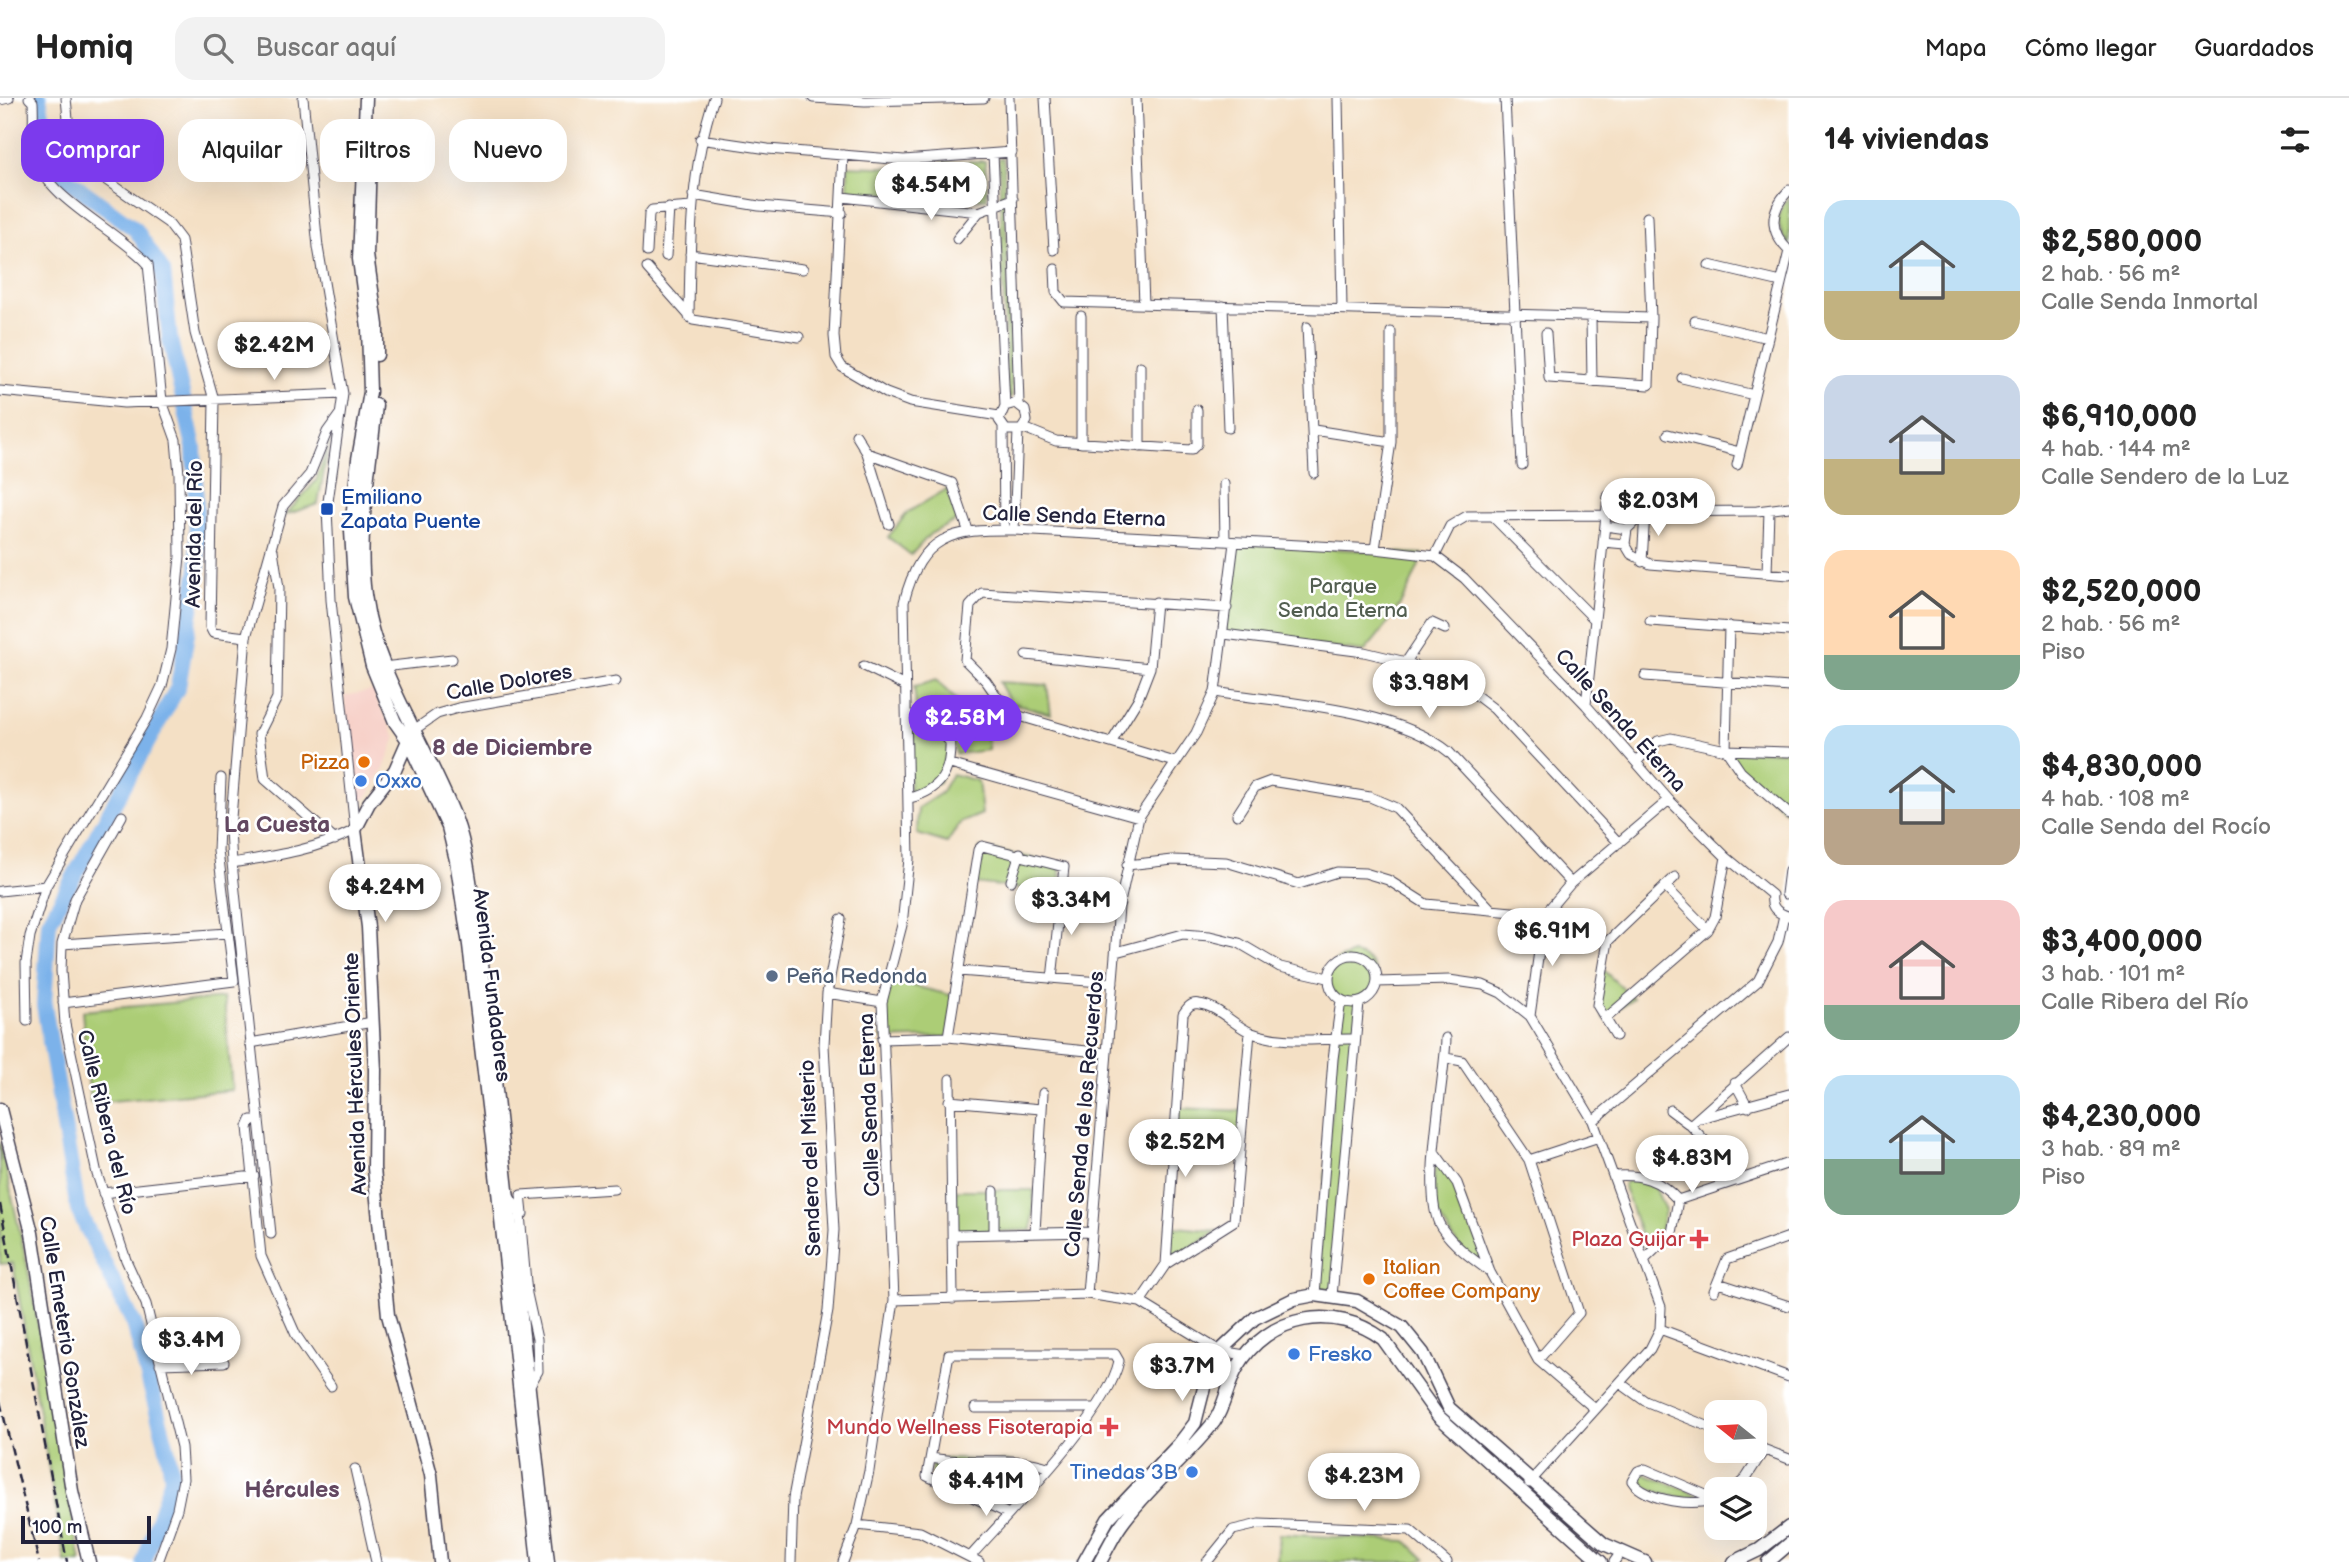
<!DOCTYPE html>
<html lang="es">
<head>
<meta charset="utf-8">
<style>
  :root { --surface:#fff; --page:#f2f2f2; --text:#222; --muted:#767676; --line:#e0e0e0; --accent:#7c3aed }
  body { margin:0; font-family:"Balsamiq Sans",sans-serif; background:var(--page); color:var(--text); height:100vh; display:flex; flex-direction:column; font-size:26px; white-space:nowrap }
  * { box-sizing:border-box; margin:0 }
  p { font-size:23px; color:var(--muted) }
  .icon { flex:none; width:38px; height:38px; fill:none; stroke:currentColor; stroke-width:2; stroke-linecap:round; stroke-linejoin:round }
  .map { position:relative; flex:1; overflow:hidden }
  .sheet { display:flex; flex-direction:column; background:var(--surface); width:560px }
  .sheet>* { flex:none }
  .hud { position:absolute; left:21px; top:21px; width:665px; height:63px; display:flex; gap:14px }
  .needle { width:46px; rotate:288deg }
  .controls { position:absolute; left:1704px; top:1302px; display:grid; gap:14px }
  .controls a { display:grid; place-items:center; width:63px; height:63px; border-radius:14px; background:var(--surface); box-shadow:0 7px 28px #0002; font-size:35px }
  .scale { position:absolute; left:21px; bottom:18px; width:130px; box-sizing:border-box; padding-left:7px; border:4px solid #22223b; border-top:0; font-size:19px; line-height:24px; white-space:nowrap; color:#22223b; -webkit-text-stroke:5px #fff; paint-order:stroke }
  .price { position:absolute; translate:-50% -60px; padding:0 16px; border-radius:24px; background:#fff; color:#222; font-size:23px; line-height:46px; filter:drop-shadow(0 2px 4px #0008) }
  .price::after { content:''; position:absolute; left:50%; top:42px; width:21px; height:16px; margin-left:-10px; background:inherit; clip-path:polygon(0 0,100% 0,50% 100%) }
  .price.current { background:var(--accent); color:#fff }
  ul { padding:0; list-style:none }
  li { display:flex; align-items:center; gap:21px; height:175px; padding:0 35px }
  li span { display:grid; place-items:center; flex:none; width:196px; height:140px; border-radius:21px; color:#555 }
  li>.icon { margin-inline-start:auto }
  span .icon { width:84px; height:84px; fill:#fffc; stroke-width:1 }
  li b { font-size:30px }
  h2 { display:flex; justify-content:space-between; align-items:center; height:84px; padding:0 35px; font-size:30px }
  .pill { padding:0 24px; border-radius:21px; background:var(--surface); box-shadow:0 7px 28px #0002; font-size:24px; line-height:63px }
  .pill.current { background:var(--accent); color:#fff }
  header { display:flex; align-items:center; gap:42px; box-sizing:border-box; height:98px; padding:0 35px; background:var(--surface); border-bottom:2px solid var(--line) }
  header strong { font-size:33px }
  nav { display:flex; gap:38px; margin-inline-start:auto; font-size:24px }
  .search { width:490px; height:63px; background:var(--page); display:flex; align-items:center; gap:18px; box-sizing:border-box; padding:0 24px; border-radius:21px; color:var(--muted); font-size:26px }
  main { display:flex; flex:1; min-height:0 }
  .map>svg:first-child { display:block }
  .built { fill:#f7d1c9 }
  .green { fill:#accd76; stroke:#677858; stroke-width:2 }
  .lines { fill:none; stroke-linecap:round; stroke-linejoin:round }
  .river { stroke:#7bb2ea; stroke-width:16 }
  .street-casing { stroke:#423e50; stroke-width:11 }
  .secondary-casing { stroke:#423e50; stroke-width:15 }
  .street { stroke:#fff; stroke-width:9 }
  .secondary { stroke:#fff; stroke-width:12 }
  .rail { stroke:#22223b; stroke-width:2.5; stroke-dasharray:10 5; stroke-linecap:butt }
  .transit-dot { fill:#1a4fb4; stroke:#fff; stroke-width:2.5 }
  .food-dot { fill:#e8710a; stroke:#fff; stroke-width:2.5 }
  .shop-dot { fill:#3f7fe0; stroke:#fff; stroke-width:2.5 }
  .service-dot { fill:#5c6f8a; stroke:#fff; stroke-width:2.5 }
  .health-dot { fill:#e0444e; stroke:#fff; stroke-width:2.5 }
  .labels { text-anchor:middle; stroke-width:5; stroke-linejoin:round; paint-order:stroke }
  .transit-label { font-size:21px; fill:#164399; stroke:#fff; text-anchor:start }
  .street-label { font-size:21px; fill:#22223b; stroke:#fff }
  .park-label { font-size:21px; fill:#525e50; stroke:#fff }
  .food-label { font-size:21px; fill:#c56008; stroke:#fff; text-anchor:end }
  .shop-label { font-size:21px; fill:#366cbe; stroke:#fff; text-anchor:start }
  .service-label { font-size:21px; fill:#4e5e75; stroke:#fff; text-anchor:start }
  .health-label { font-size:21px; fill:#be3a42; stroke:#fff; text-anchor:end }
  .neighbourhood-label { font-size:23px; font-weight:bold; fill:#634861; stroke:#fff }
</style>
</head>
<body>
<header>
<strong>Homiq</strong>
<div class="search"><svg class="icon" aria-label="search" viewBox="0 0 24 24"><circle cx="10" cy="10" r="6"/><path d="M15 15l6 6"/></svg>Buscar aquí</div>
<nav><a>Mapa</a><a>Cómo llegar</a><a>Guardados</a></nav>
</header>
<main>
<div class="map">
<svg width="1789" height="1464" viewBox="0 0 1789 1464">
  <rect width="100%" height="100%" fill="#fff"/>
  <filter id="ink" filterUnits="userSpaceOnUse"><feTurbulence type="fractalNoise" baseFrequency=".0143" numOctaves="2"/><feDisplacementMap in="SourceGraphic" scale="14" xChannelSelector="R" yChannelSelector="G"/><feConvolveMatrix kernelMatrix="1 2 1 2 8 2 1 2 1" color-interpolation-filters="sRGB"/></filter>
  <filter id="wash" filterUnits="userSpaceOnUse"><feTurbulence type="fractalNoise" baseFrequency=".00686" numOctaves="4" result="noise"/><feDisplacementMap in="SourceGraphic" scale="28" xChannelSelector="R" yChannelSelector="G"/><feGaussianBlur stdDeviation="1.57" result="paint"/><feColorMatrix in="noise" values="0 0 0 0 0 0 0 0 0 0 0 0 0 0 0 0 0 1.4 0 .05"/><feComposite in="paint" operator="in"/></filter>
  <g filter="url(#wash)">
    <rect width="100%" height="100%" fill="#f4e0c5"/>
    <!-- built -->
    <path class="built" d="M375 592V599L396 639 384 671 367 700 356 703 344 598Z"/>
    <!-- green -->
    <path class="green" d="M999 60H1003L1004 71 1012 299 1007 300Z
      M985 63 987 101 848 93V68L941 71 942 64Z
      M1789 98V147C1775 129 1776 116 1789 98Z
      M329 345 318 406 285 417 316 383Z
      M947 391 957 422 930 436 911 457 888 439 908 414Z
      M1234 445 1423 456C1410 495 1392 523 1364 554L1224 536Z
      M936 582C951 599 991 628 988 652L956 656C953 632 939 616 916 607L914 589Z
      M999 584 1047 587 1051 616 1010 604Z
      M908 616 922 619 950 644 939 685 910 700Z
      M1726 652 1789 654V716L1741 674Z
      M952 676 978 683 982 716 960 725 947 745 917 736 918 710 941 695Z
      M980 750 1060 765V795L973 785Z
      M1352 856C1382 860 1384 893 1359 905L1332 1198 1315 1197 1341 903C1327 891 1325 877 1337 862Z
      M1602 871 1633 900 1605 921 1597 904Z
      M886 881 954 898 948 939 882 941Z
      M224 900 232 992 90 1005 82 913Z
      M1176 1010 1243 1013 1242 1037 1174 1033Z
      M0 1045 27 1166 81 1464H65L13 1165 0 1166Z
      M1435 1055 1457 1085 1490 1174 1462 1153 1433 1110Z
      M1630 1082 1648 1084 1655 1089 1665 1112 1659 1140 1646 1153 1623 1086Z
      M956 1092H1034L1032 1132 957 1135Z
      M1167 1128 1217 1133 1166 1166Z
      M931 1360 1012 1364 996 1386 977 1398 932 1381Z
      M1640 1376H1644L1706 1400C1680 1401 1658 1397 1636 1383Z
      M1279 1436 1406 1443 1425 1461 1418 1464H1277Z"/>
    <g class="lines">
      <!-- river -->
      <path class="river" d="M39 0 52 70 136 132 163 174 170 242 194 349 198 470 178 589 49 824 44 907 78 1112 134 1226 168 1354 172 1380 144 1464"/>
    </g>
  </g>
  <g filter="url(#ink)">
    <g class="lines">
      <!-- street casing -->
      <g class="street-casing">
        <path id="street" d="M66 0 70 42 83 66 168 125 181 142 195 235 214 302 210 529 213 535 246 539
          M813 0 865 3 984 0
          M1009 0 1019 306
          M1045 0 1054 152
          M1136 0 1144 206
          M1338 0 1342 211
          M1505 0 1522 367
          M0 2 9 0
          M700 41 768 51 904 62 1012 54
          M993 56 1005 308 999 322 1006 332H1021L1027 323 1025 312 1016 305 1005 308
          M843 57 834 238 836 259 842 269 886 295 910 304 999 318
          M1789 92C1769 113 1769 133 1789 153
          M693 97 759 108 842 115
          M842 99 979 114 1013 101
          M957 141 979 114
          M647 154 649 116 652 112 692 109
          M690 156 803 171
          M666 158 669 110
          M1709 167 1781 184
          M647 170 693 222 799 239
          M1055 171 1056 194 1064 204 1651 220
          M1223 208 1228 330
          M689 219C690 144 690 71 714 0
          M1591 219 1592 284
          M1695 223 1768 240
          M1307 229 1314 375
          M1546 235 1549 280 1649 287 1651 220 1647 119
          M1140 268V349
          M1682 280 1754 297
          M0 293 124 305 343 296
          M1003 329 1004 432
          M1024 330 1056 343 1191 352 1197 346V312
          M1314 332 1391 344
          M1668 336 1740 354
          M856 337 867 355 889 426
          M1081 345V218
          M867 355 952 385 968 432
          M1737 367 1789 153
          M1224 386 1225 443
          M1789 409 1757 413 1645 414 1627 431 1625 446 1631 456 1650 466 1789 477
          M1492 418 1595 522
          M1605 428 1627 431
          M1014 432 1018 333
          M1603 444 1625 446
          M1375 451 1391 344V234
          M273 452 279 490 277 600 259 636 265 681 335 742
          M1435 458 1450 428 1467 418 1606 417
          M1642 464 1645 414
          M1767 475 1769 412
          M1650 523 1789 533
          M1224 536 1364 554 1406 564 1464 588 1494 611 1619 745
          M1026 557 1150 570
          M1406 564 1432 525 1445 531
          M864 568 905 588
          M383 569 452 561
          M1645 578 1789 589
          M1215 594C1283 605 1396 610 1449 654L1571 785
          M1586 607 1608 398
          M908 616 934 627 950 644C951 674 941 692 910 700
          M414 632 437 616 458 610 616 583
          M1111 645 1138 601 1150 570 1156 504
          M1726 652 1729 528
          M1726 652 1741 674 1789 716
          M1637 663 1658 643 1671 640 1726 652 1789 654
          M1175 664 1016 617 1005 610 986 583 965 562 970 508 982 495 1227 510
          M950 666 1139 719
          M1237 717 1255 689 1271 683 1370 699 1396 710 1491 811
          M122 718 75 801 62 846 61 873 65 926 97 1076 126 1162 146 1206 181 1349 183 1381 177 1411 158 1464
          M232 765C275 758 316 752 355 732L331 502 328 432 327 411 343 296 318 149 303 0
          M1127 767 1173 762 1226 764 1299 786 1337 774 1365 775 1388 782 1426 806 1544 817
          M1011 783 1020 755
          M1665 788 1708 832
          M0 793 46 788
          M1786 796 1789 772
          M1772 797C1770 809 1777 815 1788 818
          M62 846 228 835
          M1116 854 1183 836 1210 838 1239 845 1280 869 1328 880
          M1329 881a24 24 0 1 1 48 0a24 24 0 1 1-48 0Z
          M959 873 1113 885
          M1377 884 1449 882 1483 887 1501 895 1530 918 1593 1023 1661 1209 1660 1231 1650 1251 1529 1385
          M827 895 882 904
          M63 905 234 883 218 753 221 680
          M1530 918 1544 817 1571 785 1669 702
          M1605 921 1708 832 1715 819 1726 759
          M27 923 26 865 30 838 46 788 147 620 162 588 171 551 180 458 179 376 176 342 162 303 148 166C120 134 45 100 35 58 32 41 34 21 33 4L29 0
          M1616 938 1597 907 1608 843 1675 779
          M948 939 978 752 982 748 1064 769 1052 881
          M1446 940C1445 983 1420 1097 1441 1129 1453 1147 1471 1160 1489 1173
          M882 941 948 939 1107 955
          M250 945 373 924
          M1446 960 1462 963 1529 1062 1579 1215 1538 1262
          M950 981 953 1201
          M1735 985 1748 1009
          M949 1003 1041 1011
          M1670 1012 1690 1027 1711 1049
          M1701 1020 1789 996
          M259 1021 251 1022 248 1029 261 1158 296 1237 331 1288
          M1593 1023 1758 883 1778 844 1784 817
          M1690 1027 1789 939
          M1435 1055 1457 1085 1490 1174 1538 1262 1595 1311
          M1529 1062 1599 1039
          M1614 1078C1641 1076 1659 1081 1678 1102L1672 1135 1644 1162
          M103 1095 254 1078
          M510 1100 520 1116 527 1196 537 1241 538 1273 530 1287
          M1678 1102 1789 1065
          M523 1116 521 1097 614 1091
          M1035 1134 1043 995
          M994 1135V1093
          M271 1136 232 765 230 732 246 539 283 408 310 376 327 334 340 316
          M953 1137 1091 1134
          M1166 1166 1183 916C1187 910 1191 904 1199 906 1219 908 1234 928 1252 935 1285 947 1320 940 1355 941
          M1718 1185 1789 1208
          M1714 1193 1727 1161 1789 1139
          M1087 1196 1119 809 1139 719 1196 635 1215 594 1234 445
          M1315 1197 1333 961 1341 902
          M1332 1198 1359 905
          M894 1202 1087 1196 1140 1204 1220 1253 1245 1257
          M1140 1204 1166 1166 1234 1123 1250 934
          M1660 1231 1789 1279
          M160 1266 224 1264
          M1620 1285 1645 1303 1717 1332
          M975 1310H1096
          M1755 1348 1789 1361
          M931 1360C970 1368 1013 1356 1050 1370
          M355 1371 376 1464
          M953 1389V1365
          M1734 1391 1746 1380 1764 1352
          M1715 1401 1645 1371 1638 1373 1632 1383C1644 1403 1698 1410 1717 1400
          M857 1427 920 1434 979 1464
          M970 1459C1008 1416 1108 1316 1119 1263L1115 1256H949L927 1378 1009 1416
          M791 1464 793 1400 828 1213 834 1132 824 947 827 895 841 821
          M843 1464 857 1427 869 1373 894 1202 882 904 902 827 909 761 904 504C921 437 952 431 1014 432L1375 451 1435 458 1464 480 1586 607 1669 702 1726 759 1772 797
          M1207 1464 1233 1432 1259 1426 1410 1432 1447 1464
          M1614 1464 1621 1454"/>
      </g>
      <!-- secondary casing -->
      <g class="secondary-casing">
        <path id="secondary" d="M366 0 359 161 368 230 370 294 358 361 351 433 355 499 372 568 395 624 407 641 448 729 456 762 469 847 498 1093 538 1464
          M370 59 367 157 377 227V257
          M376 307C370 369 357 435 365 497 376 579 427 646 456 722 470 760 472 807 480 847L548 1464
          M410 638 395 672 369 705 355 732 368 829 375 972 374 1070 388 1217 431 1377 440 1464
          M0 1011 32 1135 72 1393 89 1464
          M1084 1464 1108 1421 1179 1346 1195 1325 1206 1282 1220 1253 1255 1220 1294 1201 1315 1197 1357 1203 1402 1229 1423 1255 1449 1310 1604 1446 1645 1464
          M1100 1464C1107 1452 1113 1438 1121 1427 1148 1389 1186 1360 1214 1324 1225 1308 1227 1287 1237 1270 1268 1216 1335 1205 1383 1241L1438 1318 1601 1464
          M1734 1464 1759 1452 1789 1429
          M1768 1464 1789 1446"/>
      </g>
      <!-- street -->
      <use href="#street" class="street"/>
      <!-- secondary -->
      <use href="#secondary" class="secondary"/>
      <!-- rail -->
      <path class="rail" d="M0 1106 67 1464
        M0 1303 39 1464"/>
    </g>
  </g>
  <!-- markers -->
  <rect class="transit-dot" x="320" y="404" width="14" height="14" rx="3.5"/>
  <g class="food-dot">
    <circle cx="364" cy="664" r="7"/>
    <circle cx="1369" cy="1181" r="7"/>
  </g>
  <g class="shop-dot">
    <circle cx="361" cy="683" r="7"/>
    <circle cx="1294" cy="1256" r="7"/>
    <circle cx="1192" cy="1374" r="7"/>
  </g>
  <circle class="service-dot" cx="772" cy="878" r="7"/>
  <g class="health-dot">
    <path d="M1695.5 1130.5h7v7h7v7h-7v7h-7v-7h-7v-7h7z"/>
    <path d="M1105.5 1318.5h7v7h7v7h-7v7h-7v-7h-7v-7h7z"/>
  </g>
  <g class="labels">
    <!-- transit labels -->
    <g class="transit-label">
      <text x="341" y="406">Emiliano<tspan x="341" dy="24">Zapata Puente</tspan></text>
    </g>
    <!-- street labels -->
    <g class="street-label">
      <text transform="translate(1074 418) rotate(2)" y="7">Calle Senda Eterna</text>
      <text transform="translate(194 436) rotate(-89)" y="7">Avenida del Río</text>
      <text transform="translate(509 584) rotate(-10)" y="7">Calle Dolores</text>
      <text transform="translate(1621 622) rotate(48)" y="7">Calle Senda Eterna</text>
      <text transform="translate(492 887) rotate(83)" y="7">Avenida Fundadores</text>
      <text transform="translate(355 976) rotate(-92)" y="7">Avenida Hércules Oriente</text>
      <text transform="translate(869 1007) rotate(-92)" y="7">Calle Senda Eterna</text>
      <text transform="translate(1084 1016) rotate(-85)" y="7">Calle Senda de los Recuerdos</text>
      <text transform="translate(107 1024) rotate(76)" y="7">Calle Ribera del Río</text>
      <text transform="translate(810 1060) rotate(-92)" y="7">Sendero del Misterio</text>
      <text transform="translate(65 1234) rotate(81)" y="7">Calle Emeterio González</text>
    </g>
    <!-- park labels -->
    <g class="park-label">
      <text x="1343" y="495">Parque<tspan x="1343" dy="24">Senda Eterna</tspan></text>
    </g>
    <!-- food labels -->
    <g class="food-label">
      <text x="350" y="671">Pizza</text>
      <text x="1383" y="1176" text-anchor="start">Italian<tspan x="1383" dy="24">Coffee Company</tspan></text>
    </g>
    <!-- shop labels -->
    <g class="shop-label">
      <text x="375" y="690">Oxxo</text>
      <text x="1308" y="1263">Fresko</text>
      <text x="1178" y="1381" text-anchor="end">Tinedas 3B</text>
    </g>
    <!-- service labels -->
    <g class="service-label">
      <text x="786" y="885">Peña Redonda</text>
    </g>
    <!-- health labels -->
    <g class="health-label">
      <text x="1685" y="1148">Plaza Guijar</text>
      <text x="1093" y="1336">Mundo Wellness Fisoterapia</text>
    </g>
    <!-- neighbourhood labels -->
    <g class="neighbourhood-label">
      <text x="512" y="657">8 de Diciembre</text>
      <text x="277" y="734">La Cuesta</text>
      <text x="292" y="1399">Hércules</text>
    </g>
  </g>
</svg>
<div class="controls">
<a><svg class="needle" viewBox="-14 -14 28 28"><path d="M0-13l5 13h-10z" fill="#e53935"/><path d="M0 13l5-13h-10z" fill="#767676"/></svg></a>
<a><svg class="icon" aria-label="layers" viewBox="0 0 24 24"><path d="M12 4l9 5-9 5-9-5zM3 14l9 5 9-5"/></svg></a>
</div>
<div class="scale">100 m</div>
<b class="price" style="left:931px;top:124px">$4.54M</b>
<b class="price" style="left:274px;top:284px">$2.42M</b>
<b class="price" style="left:1658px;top:440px">$2.03M</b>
<b class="price" style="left:1429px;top:622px">$3.98M</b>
<b class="price current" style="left:965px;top:657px">$2.58M</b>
<b class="price" style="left:385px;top:826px">$4.24M</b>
<b class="price" style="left:1071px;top:839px">$3.34M</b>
<b class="price" style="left:1552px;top:870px">$6.91M</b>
<b class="price" style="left:1185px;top:1081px">$2.52M</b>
<b class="price" style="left:1692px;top:1097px">$4.83M</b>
<b class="price" style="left:191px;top:1279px">$3.4M</b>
<b class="price" style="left:1182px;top:1305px">$3.7M</b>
<b class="price" style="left:1364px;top:1415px">$4.23M</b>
<b class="price" style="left:986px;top:1420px">$4.41M</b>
<div class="hud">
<a class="pill current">Comprar</a>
<a class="pill">Alquilar</a>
<a class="pill">Filtros</a>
<a class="pill">Nuevo</a>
</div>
</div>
<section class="sheet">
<h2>14 viviendas<svg class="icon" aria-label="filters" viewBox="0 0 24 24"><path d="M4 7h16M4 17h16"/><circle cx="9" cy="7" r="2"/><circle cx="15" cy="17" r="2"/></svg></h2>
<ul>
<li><span style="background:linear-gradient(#bfe0f5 65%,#c2b280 0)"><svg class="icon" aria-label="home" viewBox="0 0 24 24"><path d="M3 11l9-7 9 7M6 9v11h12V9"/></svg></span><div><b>$2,580,000</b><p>2 hab. · 56 m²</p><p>Calle Senda Inmortal</p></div></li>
<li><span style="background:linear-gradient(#c9d6e8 60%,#c2b280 0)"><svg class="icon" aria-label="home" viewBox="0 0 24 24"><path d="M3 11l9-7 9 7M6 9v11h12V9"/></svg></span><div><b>$6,910,000</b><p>4 hab. · 144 m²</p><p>Calle Sendero de la Luz</p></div></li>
<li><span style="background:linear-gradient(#ffd9b3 75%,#7fa58c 0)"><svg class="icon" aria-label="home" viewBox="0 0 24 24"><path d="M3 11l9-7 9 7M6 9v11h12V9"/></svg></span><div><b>$2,520,000</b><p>2 hab. · 56 m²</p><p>Piso</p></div></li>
<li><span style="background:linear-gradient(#bfe0f5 60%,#b9a48a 0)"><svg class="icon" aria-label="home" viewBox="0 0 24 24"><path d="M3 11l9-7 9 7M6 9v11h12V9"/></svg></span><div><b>$4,830,000</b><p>4 hab. · 108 m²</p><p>Calle Senda del Rocío</p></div></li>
<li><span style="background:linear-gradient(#f6c9c9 75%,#7fa58c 0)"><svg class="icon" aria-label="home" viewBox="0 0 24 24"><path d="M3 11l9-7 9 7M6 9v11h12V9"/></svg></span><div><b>$3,400,000</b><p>3 hab. · 101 m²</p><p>Calle Ribera del Río</p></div></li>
<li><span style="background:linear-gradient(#bfe0f5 60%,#7fa58c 0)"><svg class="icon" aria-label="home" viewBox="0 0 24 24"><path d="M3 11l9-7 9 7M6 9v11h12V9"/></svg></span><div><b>$4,230,000</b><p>3 hab. · 89 m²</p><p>Piso</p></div></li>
</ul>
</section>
</main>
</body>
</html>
